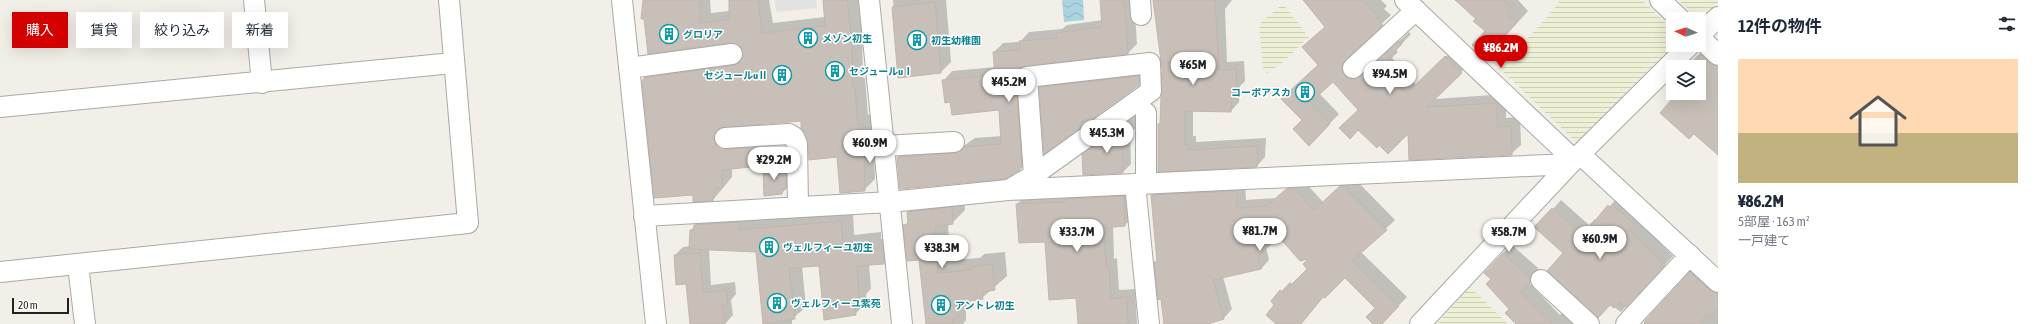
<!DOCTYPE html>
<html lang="ja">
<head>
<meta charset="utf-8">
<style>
  :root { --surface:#fff; --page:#f6f6f7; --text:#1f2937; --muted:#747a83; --accent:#d40000 }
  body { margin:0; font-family:"Asap Condensed","Noto Sans JP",sans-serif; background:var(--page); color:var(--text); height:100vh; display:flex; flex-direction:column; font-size:15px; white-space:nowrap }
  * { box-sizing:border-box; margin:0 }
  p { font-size:13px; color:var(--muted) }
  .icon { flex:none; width:22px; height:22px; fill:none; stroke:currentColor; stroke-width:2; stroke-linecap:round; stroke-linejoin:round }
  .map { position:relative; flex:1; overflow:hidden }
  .details { display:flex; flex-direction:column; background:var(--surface); width:320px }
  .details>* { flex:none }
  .banner { position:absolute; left:12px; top:12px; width:380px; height:36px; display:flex; gap:8px }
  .needle { width:26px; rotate:274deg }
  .fabs { position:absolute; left:1666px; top:12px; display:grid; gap:8px }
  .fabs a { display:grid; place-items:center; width:40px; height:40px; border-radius:0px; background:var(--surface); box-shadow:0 4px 16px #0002; font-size:20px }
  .scale { position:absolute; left:12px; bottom:10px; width:57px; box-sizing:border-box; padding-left:4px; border:2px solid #222; border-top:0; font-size:11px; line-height:14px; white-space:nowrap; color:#222; -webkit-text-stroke:3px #fff; paint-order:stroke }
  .price { position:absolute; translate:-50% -34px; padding:0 9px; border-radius:14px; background:#fff; color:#222; font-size:13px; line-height:26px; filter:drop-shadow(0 1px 2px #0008) }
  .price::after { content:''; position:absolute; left:50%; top:24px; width:12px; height:9px; margin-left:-6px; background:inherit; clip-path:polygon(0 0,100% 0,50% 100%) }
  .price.current { background:var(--accent); color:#fff }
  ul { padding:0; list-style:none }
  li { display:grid; align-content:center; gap:8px; height:212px; padding:0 20px }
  li span { display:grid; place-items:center; height:124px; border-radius:0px; color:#555 }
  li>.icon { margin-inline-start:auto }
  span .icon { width:72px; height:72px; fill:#fffc; stroke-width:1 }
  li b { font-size:17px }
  h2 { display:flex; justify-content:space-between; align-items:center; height:48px; padding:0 20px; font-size:17px }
  .pill { padding:0 14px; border-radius:0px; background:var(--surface); box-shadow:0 4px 16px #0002; font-size:14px; line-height:36px }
  .pill.current { background:var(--accent); color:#fff }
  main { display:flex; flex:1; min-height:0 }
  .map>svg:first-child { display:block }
  .farmland { fill:url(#farmland-rules) }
  .parking { fill:#e2e2e2 }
  .water { fill:url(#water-waves) }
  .shadow { fill:#0003 }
  .building { fill:#c7bfb8; stroke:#c4b6ab }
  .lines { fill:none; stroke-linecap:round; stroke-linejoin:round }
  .minor-casing { stroke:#a9a9a9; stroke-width:22 }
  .minor { stroke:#fff; stroke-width:20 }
  .labels { text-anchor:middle; stroke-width:3; stroke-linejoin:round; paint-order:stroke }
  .culture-label { font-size:10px; font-weight:bold; fill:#0d838f; stroke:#fff; text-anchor:start }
</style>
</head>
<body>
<main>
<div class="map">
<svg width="1718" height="324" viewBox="0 0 1718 324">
  <defs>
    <pattern id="farmland-rules" width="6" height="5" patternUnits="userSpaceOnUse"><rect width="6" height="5" fill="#eef0d5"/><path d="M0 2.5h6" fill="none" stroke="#ccceb7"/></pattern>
    <pattern id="water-waves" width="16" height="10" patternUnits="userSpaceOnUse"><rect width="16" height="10" fill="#aad3df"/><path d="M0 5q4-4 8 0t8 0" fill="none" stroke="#92b5bf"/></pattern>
  </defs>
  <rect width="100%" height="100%" fill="#f2efe9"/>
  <!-- farmland -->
  <path class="farmland" d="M1557 0H1642L1673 30V45H1675L1578 144 1500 69 1559 3Z
    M1678 0H1718V3L1701 21Z
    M1283 4 1309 37 1281 64 1267 73 1263 69 1259 24Z
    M1470 287 1508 324H1437Z"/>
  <!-- parking -->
  <path class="parking" d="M775 0H816L817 8 776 12Z"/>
  <!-- water -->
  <path class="water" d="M1062 0H1083L1084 20 1064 22Z"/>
  <!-- shadow -->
  <path class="shadow" d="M644 0H710L711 13 730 11 731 0H769L773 23 825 17 824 0H858L862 33 863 78H865L868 115 873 114 875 179 864 190 838 156 809 143 802 119 724 127 726 134 758 138 760 156 749 166 732 168V177L713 200 694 194 644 78 655 67 744 55V52L737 43Z
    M893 0H946L951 62 941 72 899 76Z
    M1101 0H1134L1137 44 1128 53 1026 65 1024 68 1031 157 1021 167 1005 178 898 157 907 148 965 145 975 138 1002 136 1000 109 951 101 943 81 952 71 996 67 994 52 1003 43 1020 42 1029 32 1062 29 1067 25 1103 20Z
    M1155 0H1232L1225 9 1227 62 1244 61 1245 81 1240 86 1239 102 1231 111 1193 110V136H1196V142L1266 138 1265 157 1257 166 1158 171V124L1162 121 1163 69Z
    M1304 0H1381L1387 6 1384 9 1391 15 1354 50 1351 60 1365 70 1371 68 1409 32 1411 34 1396 50 1398 52 1392 58 1416 85 1455 48 1470 63 1435 99 1506 94V118L1520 117 1521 145 1511 154 1409 132 1359 110 1333 81 1319 93 1339 114 1309 145 1303 120 1319 65 1313 38 1326 26Z
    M1458 0H1518L1528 11 1486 57V31L1477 19Z
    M1702 51 1718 53V154L1679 93H1699V67H1686Z
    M1147 68V76L1139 84 1040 88 1049 79Z
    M1139 112 1140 124 1130 133 1131 164 1123 172 1083 155 1092 146Z
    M794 160 791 184 782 193 764 170 772 162Z
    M1350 178H1354L1395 220 1361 252 1407 297 1381 324H1375L1376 308 1345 276 1324 296 1301 324H1277L1275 305 1272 301 1290 282 1293 285 1309 269 1311 257 1279 236 1266 247 1269 260 1261 269 1223 277 1232 309 1224 318 1210 322V324H1164L1162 298 1155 263 1158 260 1152 195 1161 186 1245 183 1246 200 1277 198 1296 180H1303L1323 202Z
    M1133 188 1134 216 1125 225 1113 226 1114 259 1117 258 1119 290 1135 289 1137 324H1079L1077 297 1045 241 1017 204 1026 195Z
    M964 195 965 210 952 223 948 224 950 260 980 258 984 254 1005 252 1007 276 982 298 970 300 971 303 966 308V320L963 324H927L920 258 905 225 909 221 908 212 921 199Z
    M1617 198 1637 220 1673 256 1621 312 1610 304 1564 253 1553 209 1561 200 1589 225 1595 219 1597 221Z
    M853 209 854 235 881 232V239L894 237 896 251 884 263 869 264 871 289 866 294 867 302 855 314 820 264 802 266 806 307 792 319V324H764L757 251 709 249 711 285 735 282 736 294 731 300 733 315 725 324H691L687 283 675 255 683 247 690 246 691 230 707 213Z
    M1512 245 1538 268V273L1529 283 1560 315 1563 312 1576 324H1518L1492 279 1503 253Z
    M1699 264 1718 280V324H1643Z"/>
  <!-- building -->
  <path class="building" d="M643 0H700V23L729 20V0H758L762 33 825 26 823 0H847L852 44 853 88H855L858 125 863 124 865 191 840 193 837 157 809 160 808 144 801 128V121L719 128 715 133 714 139 716 145 725 149 748 148 750 167 722 170V188H714L713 201 693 202V195L654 198 642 81 644 78 734 65 739 63 743 53 741 47 730 43 648 54 644 19H641Z
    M1100 0H1124L1128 54 1026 66 1020 68 1016 78 1022 168H1019L1020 170 1005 179 900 189 897 157 955 153 961 151 964 147 1001 144 999 110 952 115 950 102 945 103 942 80 995 75 993 52 1020 50 1019 41 1057 38 1056 33 1102 27Z
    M1153 0H1215L1219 70 1236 69 1237 90H1232L1231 112 1185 111V145L1188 144V150L1258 146 1257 167 1158 172V124H1160L1162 69Z
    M1303 0H1363L1378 16 1376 18 1383 25 1342 64V71L1349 79H1355L1361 76 1399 41 1402 44 1387 59 1389 62 1384 68 1406 94 1445 56 1462 73 1427 107 1497 103V127L1511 126 1512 155 1409 160 1408 134 1388 154 1379 145 1377 148 1358 130 1350 139 1339 128 1358 110 1333 82 1310 103 1330 124 1309 146 1293 129 1302 120 1281 99 1318 65 1302 47 1325 27Z
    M1455 0H1503L1511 8 1506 13 1517 22 1486 58 1472 45 1485 31 1473 21 1476 19Z
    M935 2 941 73 898 78 892 7Z
    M1701 55 1710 64 1718 66V155L1694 134 1689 139 1660 113 1677 93H1699V69L1701 67H1689Z
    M1139 76V85L1044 154 1039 87Z
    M1131 120 1132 134H1122L1123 173 1083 175 1082 154Z
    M786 168V189H782V194L764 196 763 170Z
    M1340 186H1344L1387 230 1352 261 1399 306 1382 324H1373L1366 317 1375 308 1345 278 1325 298 1323 297 1301 324H1276L1266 315 1274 305 1271 301 1280 290 1283 293 1307 269 1303 264 1308 259 1300 261 1279 237 1258 256 1261 269 1213 280 1224 319 1208 324H1164L1161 299 1158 300 1154 262H1157L1151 195 1237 191V208L1267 206 1286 189 1294 188 1314 210Z
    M1124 196 1125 226 1104 228 1106 267H1109L1111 299 1127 297 1128 324H1078L1076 298 1049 300 1045 242 1019 243 1016 204 1063 202 1067 199Z
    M1608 205 1611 208 1613 205 1634 224 1629 230 1665 265 1626 307 1620 302 1614 308 1610 305 1598 318 1547 271 1563 253 1534 227 1552 208 1580 233 1586 227 1588 229Z
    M952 207 953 224 935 227 938 273 970 270V267L992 264 995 290 982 292 983 299 957 303 958 317 953 318V324H926L919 260 907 261 903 225 908 224 907 212Z
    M841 221 843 246 869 244V250L883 249 884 264 857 266 859 302 854 303 856 315 824 320 819 266 789 268 795 319 763 324 756 252 689 249 690 230H694V225L740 222 739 230Z
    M700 253 703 293 726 290 728 304 722 305 725 324H690L686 284 676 285 674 255Z
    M1503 253 1530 277V283L1521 292 1552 324H1516L1505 313 1509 309 1486 284 1491 279 1484 273Z
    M1690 272 1710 290 1718 293V308L1711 316 1708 314 1698 324H1646L1644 322Z"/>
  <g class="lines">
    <!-- minor casing -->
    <g class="minor-casing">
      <path id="minor" d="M254 0 262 83
        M622 0 656 324
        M869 0 902 324
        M1140 0 1141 15
        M1405 0 1574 160
        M1660 0 1680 19
        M1699 36 1718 17
        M1699 37 1718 55
        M629 68 732 54
        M1353 68 1416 10
        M0 107 453 63
        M725 138 789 134 794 137 797 144 798 207
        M884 146 954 142
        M1581 155 1718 282
        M1135 184 1149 324
        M1146 184V113
        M1012 188 1034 175 1151 91 1150 63 1027 77 1034 175
        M644 216 890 202 1008 190 1570 164
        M78 265 85 324
        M0 272 468 223 449 0
        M1541 280 1589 324
        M1420 324 1570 164 1690 45
        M1626 324 1690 255"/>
    </g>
    <!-- minor -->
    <use href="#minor" class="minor"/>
  </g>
  <!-- icons -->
  <defs>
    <g id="building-ring" transform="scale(1)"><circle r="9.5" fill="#fff" stroke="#0f9aa8" stroke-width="1.5"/><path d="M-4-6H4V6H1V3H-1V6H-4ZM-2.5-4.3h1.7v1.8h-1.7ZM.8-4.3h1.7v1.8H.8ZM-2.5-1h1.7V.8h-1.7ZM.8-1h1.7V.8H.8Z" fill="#0f9aa8"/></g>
  </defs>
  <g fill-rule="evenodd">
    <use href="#building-ring" x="669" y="34"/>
    <use href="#building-ring" x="808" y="38"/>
    <use href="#building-ring" x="917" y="40"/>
    <use href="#building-ring" x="835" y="71"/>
    <use href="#building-ring" x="782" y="75"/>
    <use href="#building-ring" x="1305" y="92"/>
    <use href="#building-ring" x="769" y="247"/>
    <use href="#building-ring" x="777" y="303"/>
    <use href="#building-ring" x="941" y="305"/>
  </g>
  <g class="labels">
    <!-- culture labels -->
    <g class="culture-label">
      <text x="683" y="38">グロリア</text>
      <text x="822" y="42">メゾン初生</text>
      <text x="931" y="44">初生幼稚園</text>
      <text x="849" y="75">セジュールuⅠ</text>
      <text x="768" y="79" text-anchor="end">セジュールuⅡ</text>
      <text x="1291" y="96" text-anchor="end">コーポアスカ</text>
      <text x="783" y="251">ヴェルフィーユ初生</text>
      <text x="791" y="307">ヴェルフィーユ紫苑</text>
      <text x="955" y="309">アントレ初生</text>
    </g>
  </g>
</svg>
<div class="fabs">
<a><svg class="needle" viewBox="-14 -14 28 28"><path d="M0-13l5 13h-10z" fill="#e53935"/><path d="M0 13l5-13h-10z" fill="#747a83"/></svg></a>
<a><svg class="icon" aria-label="layers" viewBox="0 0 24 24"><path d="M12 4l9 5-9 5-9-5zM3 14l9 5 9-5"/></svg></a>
</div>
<div class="scale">20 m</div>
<b class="price current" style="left:1501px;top:69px">¥86.2M</b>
<b class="price" style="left:1193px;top:86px">¥65M</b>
<b class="price" style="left:1390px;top:95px">¥94.5M</b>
<b class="price" style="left:1009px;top:103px">¥45.2M</b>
<b class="price" style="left:1107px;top:154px">¥45.3M</b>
<b class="price" style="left:870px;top:164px">¥60.9M</b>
<b class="price" style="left:774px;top:181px">¥29.2M</b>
<b class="price" style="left:1260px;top:252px">¥81.7M</b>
<b class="price" style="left:1077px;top:253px">¥33.7M</b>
<b class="price" style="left:1509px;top:253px">¥58.7M</b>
<b class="price" style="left:1600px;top:260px">¥60.9M</b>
<b class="price" style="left:942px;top:269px">¥38.3M</b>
<div class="banner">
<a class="pill current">購入</a>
<a class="pill">賃貸</a>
<a class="pill">絞り込み</a>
<a class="pill">新着</a>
</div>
</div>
<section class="details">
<h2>12件の物件<svg class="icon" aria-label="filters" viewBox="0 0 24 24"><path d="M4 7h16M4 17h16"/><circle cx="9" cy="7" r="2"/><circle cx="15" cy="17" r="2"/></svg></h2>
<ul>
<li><span style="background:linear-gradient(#ffd9b3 60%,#c2b280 0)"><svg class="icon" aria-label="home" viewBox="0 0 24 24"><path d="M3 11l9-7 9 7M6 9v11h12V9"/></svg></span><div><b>¥86.2M</b><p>5部屋 · 163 m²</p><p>一戸建て</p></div></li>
</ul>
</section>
</main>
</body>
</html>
